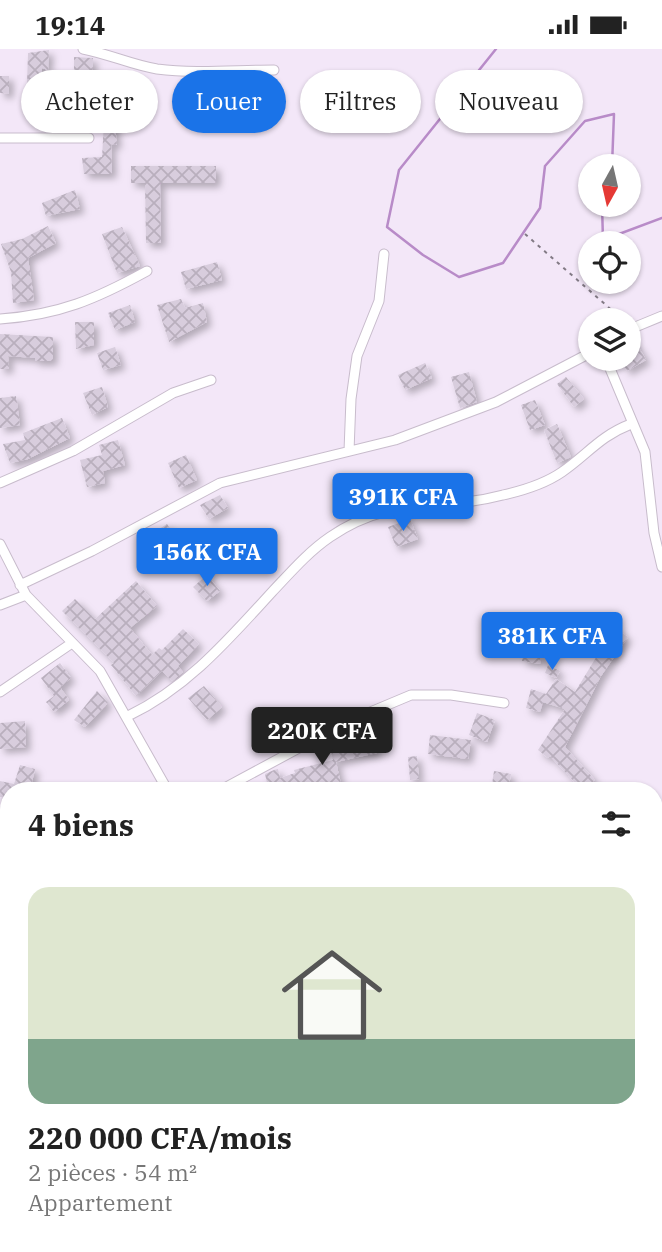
<!DOCTYPE html>
<html lang="fr">
<head>
<meta charset="utf-8">
<style>
  :root { --surface:#fff; --page:#f2f2f2; --text:#222; --muted:#767676; --line:#e0e0e0; --accent:#1a73e8 }
  body { margin:0; font-family:"IBM Plex Serif",serif; background:var(--page); color:var(--text); height:100vh; display:flex; flex-direction:column; font-size:26px; white-space:nowrap }
  * { box-sizing:border-box; margin:0 }
  p { font-size:23px; color:var(--muted) }
  .icon { flex:none; width:38px; height:38px; fill:none; stroke:currentColor; stroke-width:2; stroke-linecap:round; stroke-linejoin:round }
  .map { position:relative; flex:1; overflow:hidden }
  .details { position:absolute; left:0px; top:733px; width:663px; height:471px; display:flex; flex-direction:column; background:var(--surface); border-radius:28px 28px 0 0; box-shadow:0 2px 5px #0004 }
  .details>* { flex:none }
  .banner { position:absolute; left:21px; top:21px; width:621px; height:63px; display:flex; gap:14px }
  .needle { width:46px; rotate:188deg }
  .tools { position:absolute; left:578px; top:105px; display:grid; gap:14px }
  .tools a { display:grid; place-items:center; width:63px; height:63px; border-radius:50%; background:var(--surface); box-shadow:0 2px 5px #0004; font-size:35px }
  .price { position:absolute; translate:-50% -60px; padding:0 16px; border-radius:7px; background:var(--accent); color:#fff; font-size:23px; line-height:46px; filter:drop-shadow(0 2px 4px #0008) }
  .price::after { content:''; position:absolute; left:50%; top:42px; width:21px; height:16px; margin-left:-10px; background:inherit; clip-path:polygon(0 0,100% 0,50% 100%) }
  .price.selected { background:#222; color:#fff }
  ul { padding:0; list-style:none }
  li { display:grid; align-content:center; gap:14px; height:371px; padding:0 28px }
  li+li { border-top:2px solid var(--line) }
  li span { display:grid; place-items:center; height:217px; border-radius:21px; color:#555 }
  li>.icon { margin-inline-start:auto }
  span .icon { width:126px; height:126px; fill:#fffc; stroke-width:1 }
  li b { font-size:30px }
  h2 { display:flex; justify-content:space-between; align-items:center; height:84px; padding:0 28px; font-size:30px }
  .tag { padding:0 24px; border-radius:32px; background:var(--surface); box-shadow:0 2px 5px #0004; font-size:24px; line-height:63px }
  .tag.selected { background:var(--accent); color:#fff }
  .status { display:flex; justify-content:space-between; align-items:center; height:49px; padding:0 35px; background:var(--surface); direction:ltr }
  .status svg { height:19px; fill:currentColor }
  .map>svg:first-child { display:block }
  .lines { fill:none; stroke-linecap:round; stroke-linejoin:round }
  .stream { stroke:#b88bc8; stroke-width:2.5 }
  .building { fill:url(#building-cross-hatch); filter:url(#shadow) }
  .street-casing { stroke:#c8bccc; stroke-width:11 }
  .path { stroke:#827a85; stroke-width:2; stroke-dasharray:3.5 5; stroke-linecap:butt }
  .street { stroke:#fff; stroke-width:9 }
</style>
</head>
<body>
<div class="status"><b>19:14</b><svg viewBox="0 0 49 12"><path d="M0 12V9h3v3zM5 12V6h3v6zM10 12V3h3v9zM15 12V0h3v12zM26 1h20v11H26zM47 4h2v5h-2z"/></svg></div>
<div class="map">
<svg width="662" height="1203" viewBox="0 0 662 1203">
  <defs>
    <pattern id="building-cross-hatch" width="8" height="8" patternUnits="userSpaceOnUse" patternTransform="scale(1.75)"><rect width="8" height="8" fill="#d8cddd"/><path d="M0 0l8 8M0 8l8-8" fill="none" stroke="#b9afbd"/></pattern>
    <filter id="shadow"><feDropShadow dx="4.5" dy="4.5" stdDeviation="3.5" flood-color="#0004"/></filter>
  </defs>
  <rect width="100%" height="100%" fill="#f3e7f8"/>
  <g class="lines">
    <!-- stream -->
    <path class="stream" d="M496 0 399 121 387 178 423 206 459 228 503 214 540 159 545 117 585 72 614 65 612 117
      M602 156 603 191 662 169
      M654 882 662 884
      M654 1136 662 1147"/>
  </g>
  <!-- building -->
  <path class="building" d="M49 1 48 21 42 19 41 34H27L28 4Z
    M74 8 93 9 92 48 84 47 82 73 71 72 73 60 51 58V69H41L43 46 68 49 69 36 74 35Z
    M0 27H9V45L0 44Z
    M105 56H113L117 96 111 95 112 125H84L82 109 102 108Z
    M131 117H216V134H160L161 194H146L145 134H131Z
    M75 141 80 160 46 167 42 154Z
    M48 177 56 194 28 209 34 251 13 254 11 223 1 195 22 190Z
    M122 178 140 217 117 224 102 185Z
    M217 213 222 231 186 240 181 223Z
    M181 250 185 259 203 254 207 273 169 293 157 256Z
    M130 256 135 273 115 281 108 264Z
    M75 273H94V296L76 300Z
    M0 285 53 288V312H35V309L8 307 9 320H0Z
    M636 293 646 311 627 322 620 310H628V297Z
    M115 298 121 316 103 321 97 304Z
    M425 314 432 329 405 341 398 326Z
    M469 323 477 353 460 359 451 328Z
    M566 328 584 350 574 358 557 335Z
    M102 338 108 358 92 366 83 344Z
    M16 347 20 376 0 379V349Z
    M535 351 545 376 530 381 521 356Z
    M62 369 70 389 28 410 10 414 3 395 25 391 23 384Z
    M557 375 571 408 557 414 544 381Z
    M118 391 125 416 103 422 105 434 87 438 80 411 102 406 99 396Z
    M186 406 197 431 179 439 168 414Z
    M220 446 228 459 209 470 200 456Z
    M410 470 418 490 396 498 388 478Z
    M167 475 179 493 154 509 142 491Z
    M207 526 220 542 207 552 193 538Z
    M136 532 157 557 130 579 152 606 159 599 162 601 183 580 199 595 178 617 183 623 172 632 162 622 136 647 111 616 114 614 62 562 75 550 95 570Z
    M614 579 628 588 601 627 565 698 595 731 583 742 550 707 548 709 538 701 565 660 543 653 540 663 526 659 531 640 546 645 556 630 575 643Z
    M524 602 541 605 540 615 522 612Z
    M60 614 71 629 60 638 69 651 54 663 46 653 54 647 41 629Z
    M548 616 560 622 556 629 545 624Z
    M204 637 222 658 207 671 188 649Z
    M97 642 108 654 85 678 74 671Z
    M477 664 495 671 487 693 469 686Z
    M25 672 26 698 0 700V674Z
    M372 684 377 704 336 713 341 735 308 742H299L298 737 284 742H263L261 736 267 734 265 725 274 721 278 720 280 729 295 724 294 721 333 711 329 693Z
    M430 686 471 691 468 710 428 705Z
    M417 707 419 730 410 731 408 708Z
    M20 716 35 720 30 742H9V749L0 748V732L14 735Z
    M494 722 511 725 508 742H491Z
    M9 753V777L0 773Z
    M0 995H9V1022L0 1021Z
    M0 1040 9 1041V1059L0 1057Z
    M7 1079H9V1118L0 1115V1101Z
    M509 1195H520L534 1203H505Z"/>
  <g class="lines">
    <!-- street casing -->
    <g class="street-casing">
      <path id="street" d="M83 0C109 5 132 16 157 20 195 25 236 21 274 21
        M0 89H89
        M0 270C59 266 96 250 147 222
        M628 281 662 267
        M606 310 645 403 654 484 662 518
        M349 402 351 350 357 307 379 252 384 205
        M0 434 73 402 173 344 211 331
        M0 495 26 546 100 622 168 742
        M20 536 92 502 220 434 395 391 496 353 590 304
        M0 556 26 546
        M0 643 72 594
        M128 667C187 639 228 591 272 543 290 524 308 503 330 488 393 445 435 464 503 446 521 442 546 434 562 423 588 405 600 387 631 375
        M219 742 349 672 411 646H451L504 654
        M654 798 662 792
        M654 1154H662
        M0 1202 25 1203
        M92 1203 93 1195
        M261 1203 262 1195
        M400 1203 402 1195
        M495 1203 500 1195"/>
    </g>
    <!-- path -->
    <path class="path" d="M525 185 623 271"/>
    <!-- street -->
    <use href="#street" class="street"/>
  </g>
</svg>
<div class="tools">
<a><svg class="needle" viewBox="-14 -14 28 28"><path d="M0-13l5 13h-10z" fill="#e53935"/><path d="M0 13l5-13h-10z" fill="#767676"/></svg></a>
<a><svg class="icon" aria-label="locate" viewBox="0 0 24 24"><circle cx="12" cy="12" r="6"/><path d="M12 2v4M12 18v4M2 12h4M18 12h4"/></svg></a>
<a><svg class="icon" aria-label="layers" viewBox="0 0 24 24"><path d="M12 4l9 5-9 5-9-5zM3 14l9 5 9-5"/></svg></a>
</div>
<b class="price" style="left:403px;top:484px">391K CFA</b>
<b class="price" style="left:207px;top:539px">156K CFA</b>
<b class="price" style="left:552px;top:623px">381K CFA</b>
<b class="price selected" style="left:322px;top:718px">220K CFA</b>
<div class="banner">
<a class="tag">Acheter</a>
<a class="tag selected">Louer</a>
<a class="tag">Filtres</a>
<a class="tag">Nouveau</a>
</div>
<section class="details">
<h2>4 biens<svg class="icon" aria-label="filters" viewBox="0 0 24 24"><path d="M4 7h16M4 17h16"/><circle cx="9" cy="7" r="2"/><circle cx="15" cy="17" r="2"/></svg></h2>
<ul>
<li><span style="background:linear-gradient(#dfe7d0 70%,#7fa58c 0)"><svg class="icon" aria-label="home" viewBox="0 0 24 24"><path d="M3 11l9-7 9 7M6 9v11h12V9"/></svg></span><div><b>220 000 CFA/mois</b><p>2 pièces · 54 m²</p><p>Appartement</p></div></li>
</ul>
</section>
</div>
</body>
</html>
